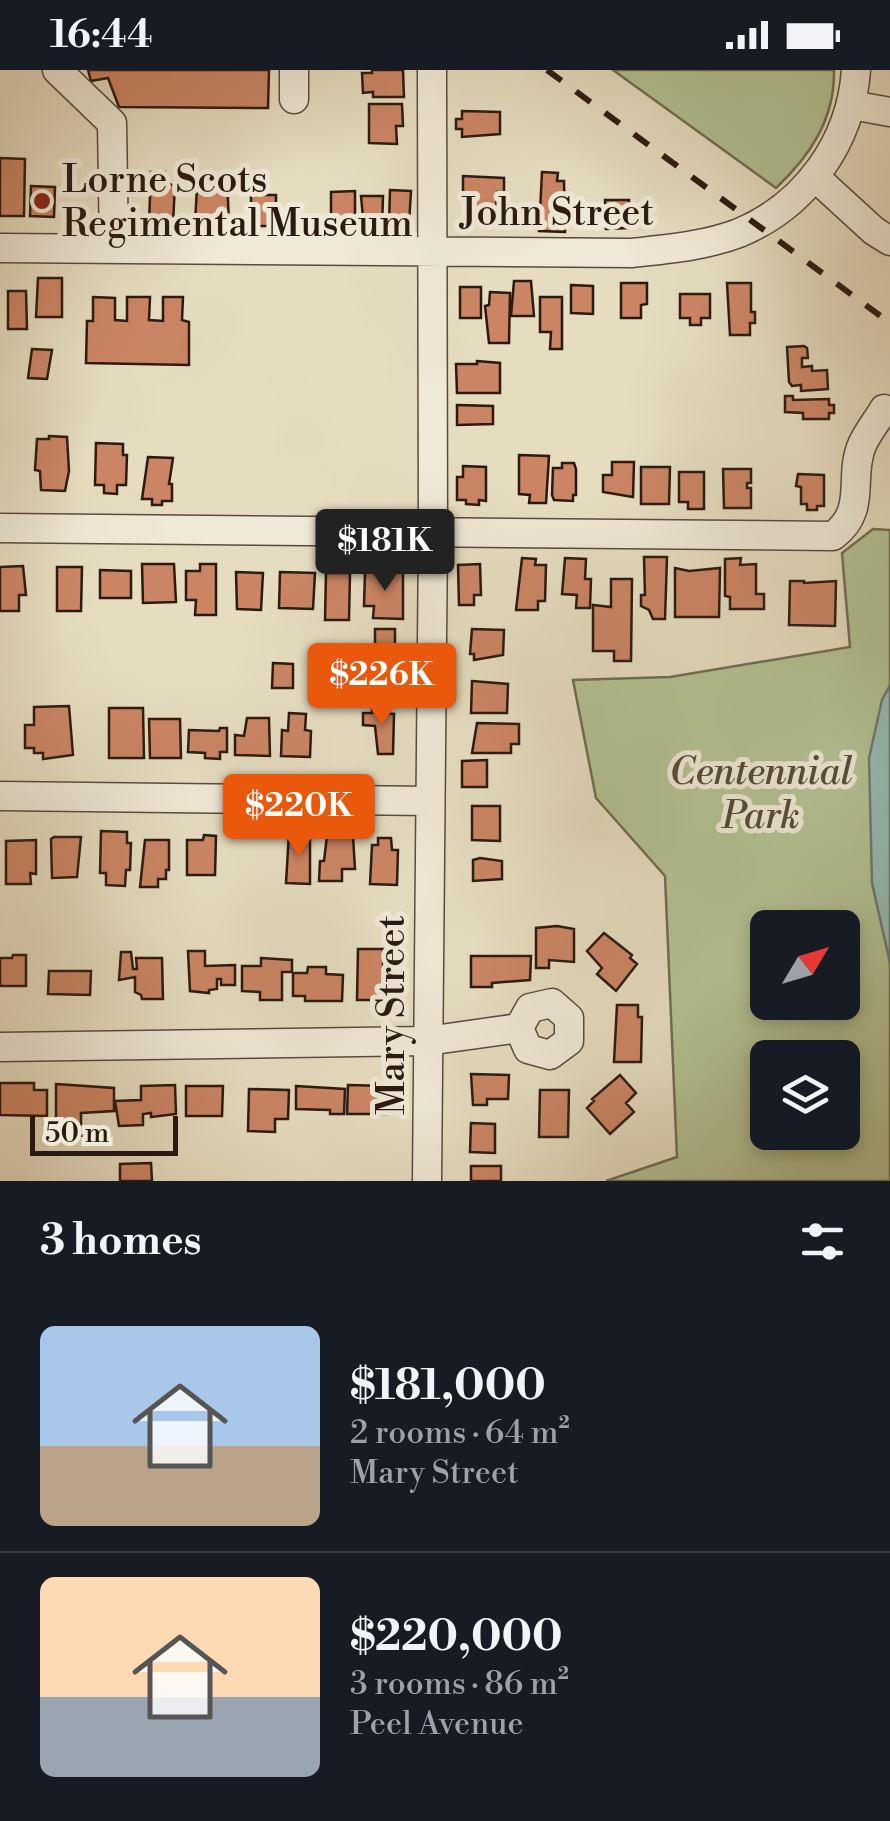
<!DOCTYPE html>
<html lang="en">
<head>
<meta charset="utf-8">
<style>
  :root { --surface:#171b24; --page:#242831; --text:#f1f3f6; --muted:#9ea1a6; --line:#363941; --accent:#ea580c }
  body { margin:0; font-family:"Libre Bodoni",serif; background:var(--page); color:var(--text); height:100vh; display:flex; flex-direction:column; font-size:38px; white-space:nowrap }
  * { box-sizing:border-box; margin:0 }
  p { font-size:32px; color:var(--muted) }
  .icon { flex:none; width:55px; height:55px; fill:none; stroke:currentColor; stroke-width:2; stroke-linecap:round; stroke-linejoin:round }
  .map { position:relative; height:1111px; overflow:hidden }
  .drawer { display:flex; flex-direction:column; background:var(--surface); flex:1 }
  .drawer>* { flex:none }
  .needle { width:65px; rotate:52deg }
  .fabs { position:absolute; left:750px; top:840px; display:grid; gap:20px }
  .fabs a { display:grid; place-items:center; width:110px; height:110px; border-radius:15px; background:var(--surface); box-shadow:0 5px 15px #0003; font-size:50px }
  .scale { position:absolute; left:30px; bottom:25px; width:148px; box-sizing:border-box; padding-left:10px; border:5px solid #2b1a11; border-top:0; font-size:28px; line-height:35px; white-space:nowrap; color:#2b1a11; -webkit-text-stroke:8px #efe9d7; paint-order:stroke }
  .price { position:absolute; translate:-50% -85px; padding:0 22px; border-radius:10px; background:var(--accent); color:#fff; font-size:32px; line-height:65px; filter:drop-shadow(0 2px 5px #0008) }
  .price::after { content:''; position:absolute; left:50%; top:60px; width:30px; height:22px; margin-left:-15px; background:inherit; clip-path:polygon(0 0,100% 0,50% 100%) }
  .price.selected { background:#222; color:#fff }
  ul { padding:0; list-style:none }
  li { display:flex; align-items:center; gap:30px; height:250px; padding:0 40px }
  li+li { border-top:2px solid var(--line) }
  li span { display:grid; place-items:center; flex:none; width:280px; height:200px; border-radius:15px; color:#555 }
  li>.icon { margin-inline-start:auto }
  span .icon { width:120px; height:120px; fill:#fffc; stroke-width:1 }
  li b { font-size:42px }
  h2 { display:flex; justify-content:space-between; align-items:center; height:120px; padding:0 40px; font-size:42px }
  .status { display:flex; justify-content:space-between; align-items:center; height:70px; padding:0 50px; background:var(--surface); direction:ltr }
  .status svg { height:28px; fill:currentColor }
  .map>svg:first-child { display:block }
  .green { fill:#b3c294; stroke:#6f6e52; stroke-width:2.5; fill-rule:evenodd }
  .water { fill:#96bbb4; stroke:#6b7b73; stroke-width:2.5 }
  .building { fill:#cb8565; stroke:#2b1a11; stroke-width:2.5 }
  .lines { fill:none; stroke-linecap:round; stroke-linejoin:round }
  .minor-casing { stroke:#5a4b3d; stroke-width:31 }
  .minor { stroke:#efe9d7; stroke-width:28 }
  .rail { stroke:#2b1a11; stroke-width:6; stroke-dasharray:18 18; stroke-linecap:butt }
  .poi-dot { fill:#8f2418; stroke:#efe9d7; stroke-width:4 }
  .labels { text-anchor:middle; stroke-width:10; stroke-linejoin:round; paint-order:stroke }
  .poi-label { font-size:38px; fill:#2b1a11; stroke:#efe9d7; text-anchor:start }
  .street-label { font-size:38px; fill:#2b1a11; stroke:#efe9d7 }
  .park-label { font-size:38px; font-style:italic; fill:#544c38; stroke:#efe9d7 }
</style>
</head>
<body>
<div class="status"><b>16:44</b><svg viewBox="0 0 49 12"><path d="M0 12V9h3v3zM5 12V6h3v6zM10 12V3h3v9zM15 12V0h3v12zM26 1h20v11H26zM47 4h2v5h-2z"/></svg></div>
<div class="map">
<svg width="890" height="1111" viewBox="0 0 890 1111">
  <rect width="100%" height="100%" fill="#e6ddc1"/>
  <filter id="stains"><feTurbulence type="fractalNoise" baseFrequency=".002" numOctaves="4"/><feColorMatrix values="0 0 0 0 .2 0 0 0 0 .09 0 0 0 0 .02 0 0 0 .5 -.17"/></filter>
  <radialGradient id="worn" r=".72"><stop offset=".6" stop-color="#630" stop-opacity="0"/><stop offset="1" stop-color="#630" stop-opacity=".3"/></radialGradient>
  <!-- green -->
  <path class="green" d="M613 0H834C835 49 810 86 776 118Z
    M873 459 890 460V1111H606L677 1087 665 806 596 728 573 610 670 607 850 577 842 483ZM768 858H842V932H768ZM768 988H842V1062H768Z"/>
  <!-- water -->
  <path class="water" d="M890 615V893L872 813 869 688 882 630Z"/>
  <!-- building -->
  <path class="building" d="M88 0H269L268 38 119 37 108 8 91 11Z
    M372 0H403L404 27H373V22L363 23 362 3H372Z
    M369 34H402L403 56H396L397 74 369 73Z
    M462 41 500 42V64L462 67V59H456V49H462Z
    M0 88 25 89 24 146H0Z
    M151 102H165L164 114 175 115 173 153 149 152Z
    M542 102 558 103 557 111H564L565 162 539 161Z
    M463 106 504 108V123L497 122 496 140 468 141 463 124Z
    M216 108H227L229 153 195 152 197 118 217 117Z
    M31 116 55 117 54 147 30 146Z
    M390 120 411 121 409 154 389 153Z
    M355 121V157H331V122Z
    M251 125H276V156H251Z
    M361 126H383L382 158H364Z
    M605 130H629V158L606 159Z
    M38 208H62V247H36Z
    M514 211H531L534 246H511Z
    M621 213H647V234L641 235V248H621Z
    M727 213H751V242H755V253H750V265H730Z
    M571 215 593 216V244L571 243Z
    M460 217H481V248H460Z
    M8 221H26L27 259H8Z
    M490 222 510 223 509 273H489L485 236 489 235Z
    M680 224H710V248H701V255H690V248H680Z
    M93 227 115 228V250L127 251V227H150L149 250 163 251V227H183L182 250 189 252V295L86 293 87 251H93Z
    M540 227H562V279H550L551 262H540Z
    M804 276 807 278 808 288H802V297L812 296V301L827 300 828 319 801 321V315L792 316 789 312 787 277Z
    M32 279 52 280 47 309 28 308Z
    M477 291 500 293V323H457L456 294H477Z
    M785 326H793V330L829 329V335H834V343H829V349H803V343L785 342Z
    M457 335 493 336V354L457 355Z
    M49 366 67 367 69 401 65 421 41 420 40 401 35 400 37 369H49Z
    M96 373 123 374V385H127L126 415H117V424L104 423V415H95Z
    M519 385 549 386 546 433H529L530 425 519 424Z
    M148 387 173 388 169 414H172V431H162V435H152V429H142Z
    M612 392H634L633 427 603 422V405H612Z
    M562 393H574L576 399V425H573V431L554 430 552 425 553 398H562Z
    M463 396 486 397V431L479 430V435L466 434V430H457V407H463Z
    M641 397H670L669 434H641Z
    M723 399H751V413H747V418H751V438H724Z
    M679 402H704V439H688V432H679Z
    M798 404 824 405V436H817V440H807V434H801V417L796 416Z
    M644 487H667L665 549H653L649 540 641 536V525H645Z
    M522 488 536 489 535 495H546L545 531H538V540H516Z
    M565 488 586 489 585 509H591L590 538H576L577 525 562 524Z
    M741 488 740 495 756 494V524H764V539H730V527L725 526V489Z
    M142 494H174L176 532 143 533Z
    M200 494H216V545H195L196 530H186V501H200Z
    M480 494 481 525H474V535H459L458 495Z
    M23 496 26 525H19V541H0V497Z
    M57 497H82L81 541H57Z
    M675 498 689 501 720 498 719 547H675Z
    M100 500 131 501V528H100Z
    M236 502 263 503 261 540 237 539Z
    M280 502 315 503 313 539 279 538Z
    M365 502H403V549L373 548 374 536H364Z
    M326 503H350L349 550H325Z
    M611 509H632L631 591H614V581H593V535L611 537Z
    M790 511H804V513L836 511 835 556 789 555Z
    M375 559H395V590H375Z
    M472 559 504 560 503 585 474 590V584H470Z
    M273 593 293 594V618H272Z
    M472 611 508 614 507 643H471Z
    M372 635H383V643L394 644 393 684H378L375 656 363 655V643H372Z
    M69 636 73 685 43 689V683H34V678H25V655H34V637Z
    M109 638H143L144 688H109Z
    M289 643 306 644 305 660 311 661 310 687 281 686 282 660 288 661Z
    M247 648H269L270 686 235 685V665L244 666Z
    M149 649H180L181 688H150Z
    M477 653 519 654V674H511V683H472Z
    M220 658H227V682H220V689L205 688V683L188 682 189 660 219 661Z
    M487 690V717H462V691Z
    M472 736H500V771L472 770Z
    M101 761 127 762V773H131L130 800H126L125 816 106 815V803H100Z
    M289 763 310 764V814L286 813Z
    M204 765 216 766 215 805H187V770H203Z
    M327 766H353L355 799H342V811H319L320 791H324Z
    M54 767H81L77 807 52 808 51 769Z
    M378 768H391L392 780H398L397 815 370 814 372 775H378Z
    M36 770V804L30 803 31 814H6V771Z
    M145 770H169V800H166V809H158V817H140Z
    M480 788 502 791V809L473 811V790Z
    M557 856 574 859V892L549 890V898H536V858Z
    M604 863 632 885 630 888 637 894 616 921 597 904 602 898 587 881Z
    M358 879H383V903L388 904V930H357Z
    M188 881H205V896L235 895V915H221V909H217V919L209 920V923L190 921Z
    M121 882H131L133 899H137L136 888H162L163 929H142L141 925 135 922V907L119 910Z
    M13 885H26V916H0V888H12Z
    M471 886H531L530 910 492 913V917H471Z
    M261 888 292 890V902H282V930H260V922L242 921V896H261Z
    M308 897H326V904L343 905 342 931H305V926H293V903H307Z
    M49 901H91L90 925 48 924Z
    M617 935H638V947H642L641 992H614Z
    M471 1004 509 1005 508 1029H487V1035H473Z
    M620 1005 636 1023 626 1033 634 1042 610 1064 587 1038 594 1031 592 1029Z
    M0 1013H34V1020H47V1046L0 1045Z
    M56 1014 114 1018V1041L81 1043V1066L56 1065Z
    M175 1015 176 1044 151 1047V1043L143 1044V1055L119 1056 115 1031 141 1030V1016Z
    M348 1015 388 1016V1044H347Z
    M186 1016H223L222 1046H186Z
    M296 1016 345 1019 344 1044H330V1040L296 1039Z
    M249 1019 289 1020 288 1049H275V1062L248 1061Z
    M540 1020H569L568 1067H539Z
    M471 1053 495 1054V1083L470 1082Z
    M151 1093 152 1111H120V1094Z
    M471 1096H501V1111H471Z"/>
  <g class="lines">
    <!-- minor casing -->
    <g class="minor-casing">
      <path id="minor" d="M57 0 112 53 114 178
        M294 0V29
        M851 35 890 42
        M815 107 874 161 890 171
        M0 178 632 183C667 179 705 176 739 163 806 135 851 72 856 0
        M0 458 833 466C868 440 848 407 862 375 867 363 877 351 884 339
        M0 726 430 731
        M552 933 569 948V971L550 985 528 979 519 958 530 938Z
        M0 977 427 971 519 958
        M427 1111 433 464 432 0"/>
    </g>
    <!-- minor -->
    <use href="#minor" class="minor"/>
    <!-- rail -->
    <path class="rail" d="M547 0 890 253"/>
  </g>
  <!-- markers -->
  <circle class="poi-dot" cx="42" cy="131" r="10"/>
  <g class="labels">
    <!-- poi labels -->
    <g class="poi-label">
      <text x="62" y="122">Lorne Scots<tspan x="62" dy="44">Regimental Museum</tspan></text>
    </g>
    <!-- street labels -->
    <g class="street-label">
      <text x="557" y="155">John Street</text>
      <text transform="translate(391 945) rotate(-90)" y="13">Mary Street</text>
    </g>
    <!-- park labels -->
    <g class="park-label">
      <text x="761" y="714">Centennial<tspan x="761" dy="44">Park</tspan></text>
    </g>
  </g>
  <rect width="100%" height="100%" filter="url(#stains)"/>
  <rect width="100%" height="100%" fill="url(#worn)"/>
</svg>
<div class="fabs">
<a><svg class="needle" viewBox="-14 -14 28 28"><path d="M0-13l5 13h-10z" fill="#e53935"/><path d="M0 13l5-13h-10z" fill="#9ea1a6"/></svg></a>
<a><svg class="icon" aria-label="layers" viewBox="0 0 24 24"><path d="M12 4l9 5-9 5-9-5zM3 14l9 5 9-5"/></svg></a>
</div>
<div class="scale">50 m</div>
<b class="price selected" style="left:385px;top:524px">$181K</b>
<b class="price" style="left:382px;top:658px">$226K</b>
<b class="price" style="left:299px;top:789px">$220K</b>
</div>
<section class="drawer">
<h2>3 homes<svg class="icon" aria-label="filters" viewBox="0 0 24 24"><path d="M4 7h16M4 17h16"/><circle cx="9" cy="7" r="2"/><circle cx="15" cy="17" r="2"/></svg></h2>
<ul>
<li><span style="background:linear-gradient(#a9c7e8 60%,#b9a48a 0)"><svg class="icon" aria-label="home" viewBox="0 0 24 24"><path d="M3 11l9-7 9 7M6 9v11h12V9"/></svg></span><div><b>$181,000</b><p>2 rooms · 64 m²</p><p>Mary Street</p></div></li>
<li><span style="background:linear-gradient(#ffd9b3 60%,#9aa5b1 0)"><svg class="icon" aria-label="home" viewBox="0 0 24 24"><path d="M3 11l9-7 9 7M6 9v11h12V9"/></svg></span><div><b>$220,000</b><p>3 rooms · 86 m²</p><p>Peel Avenue</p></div></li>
</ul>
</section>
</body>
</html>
